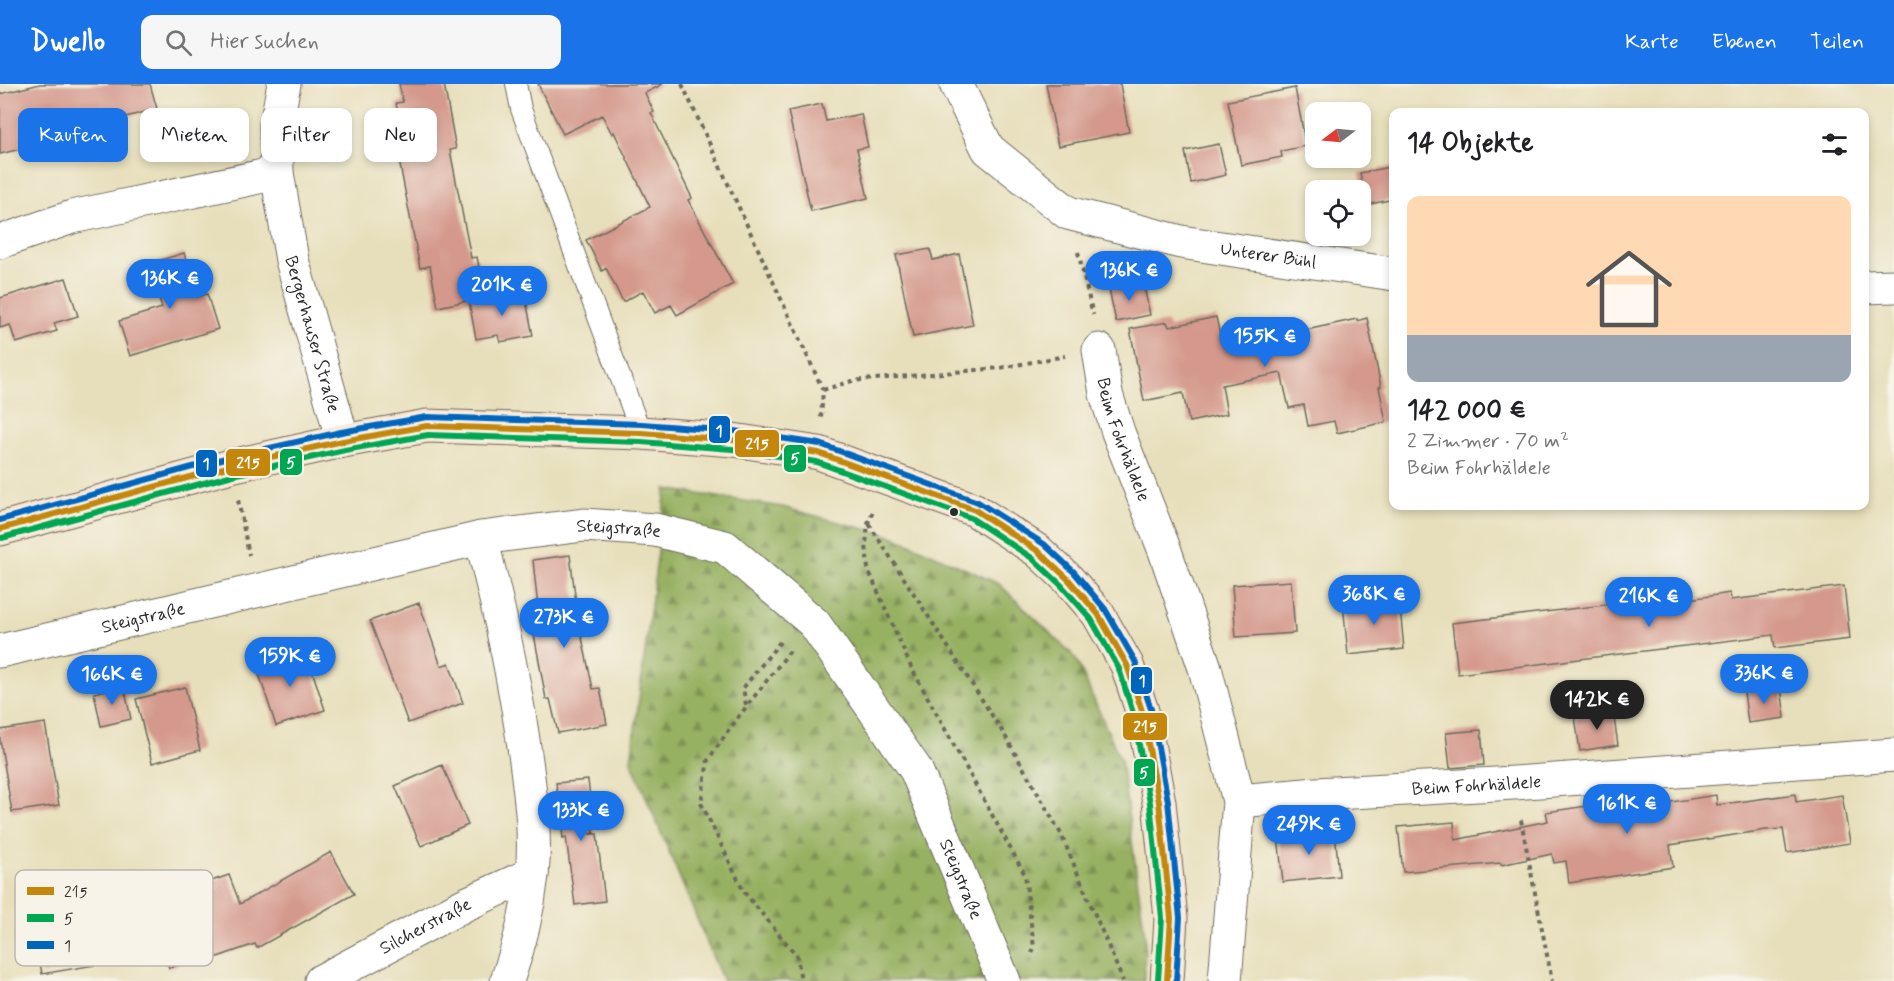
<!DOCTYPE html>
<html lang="de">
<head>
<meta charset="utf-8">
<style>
  :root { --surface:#fff; --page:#f6f6f6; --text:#202124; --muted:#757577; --line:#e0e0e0; --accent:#1a73e8 }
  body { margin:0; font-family:Mynerve,sans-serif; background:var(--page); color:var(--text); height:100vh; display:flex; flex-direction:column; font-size:22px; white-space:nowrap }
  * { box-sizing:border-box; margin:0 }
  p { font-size:20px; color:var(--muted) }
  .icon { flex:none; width:33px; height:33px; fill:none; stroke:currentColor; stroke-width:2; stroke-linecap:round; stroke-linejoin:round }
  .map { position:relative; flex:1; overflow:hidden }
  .drawer { position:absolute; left:1389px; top:24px; width:480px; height:402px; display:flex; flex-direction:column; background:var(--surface); border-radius:12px; box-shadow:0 3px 9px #0003 }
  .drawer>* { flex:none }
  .guide { position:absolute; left:18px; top:24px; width:570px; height:54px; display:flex; gap:12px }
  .needle { width:39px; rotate:254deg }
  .fabs { position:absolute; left:1305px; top:18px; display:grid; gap:12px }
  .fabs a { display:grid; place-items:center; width:66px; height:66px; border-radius:12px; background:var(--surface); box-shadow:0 3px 9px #0003; font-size:30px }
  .price { position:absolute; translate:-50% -51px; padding:0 14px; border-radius:21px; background:var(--accent); color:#fff; font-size:20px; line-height:39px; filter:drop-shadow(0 2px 3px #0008) }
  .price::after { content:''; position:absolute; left:50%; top:36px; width:18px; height:14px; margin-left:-9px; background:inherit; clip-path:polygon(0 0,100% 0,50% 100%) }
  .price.current { background:#222; color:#fff }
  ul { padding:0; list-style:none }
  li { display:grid; align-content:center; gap:12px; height:318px; padding:0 18px }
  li+li { border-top:2px solid var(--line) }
  li span { display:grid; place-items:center; height:186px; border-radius:12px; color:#555 }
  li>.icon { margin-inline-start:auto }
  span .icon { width:108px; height:108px; fill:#fffc; stroke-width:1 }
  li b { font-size:26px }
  h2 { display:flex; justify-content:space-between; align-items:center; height:72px; padding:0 18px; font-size:26px }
  .tag { padding:0 21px; border-radius:12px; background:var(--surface); box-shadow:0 3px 9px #0003; font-size:21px; line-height:54px }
  .tag.current { background:var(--accent); color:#fff }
  header { display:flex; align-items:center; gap:36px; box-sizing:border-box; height:84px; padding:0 30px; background:var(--accent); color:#fff }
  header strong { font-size:28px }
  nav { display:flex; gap:33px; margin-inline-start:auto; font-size:21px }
  .search { width:420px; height:54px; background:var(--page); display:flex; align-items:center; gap:15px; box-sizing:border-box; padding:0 21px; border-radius:12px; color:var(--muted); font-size:22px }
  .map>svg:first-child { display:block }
  .forest { fill:url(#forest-firs); stroke:#616e46; stroke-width:1.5 }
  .building { fill:#d4998c }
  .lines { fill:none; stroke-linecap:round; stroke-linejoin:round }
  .service-casing { stroke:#6d6a5d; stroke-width:22 }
  .minor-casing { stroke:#6d6a5d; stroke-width:35 }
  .tertiary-casing { stroke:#6d6a5d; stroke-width:35 }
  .secondary-casing { stroke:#6d6a5d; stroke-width:35 }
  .path { stroke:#6d6a5d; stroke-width:4; stroke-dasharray:4.5 4.5; stroke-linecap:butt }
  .service { stroke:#fff; stroke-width:20 }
  .minor { stroke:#fff; stroke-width:33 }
  .tertiary { stroke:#fff; stroke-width:33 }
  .secondary { stroke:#fde4d1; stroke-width:33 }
  .bus-1-casing { stroke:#f7f3e8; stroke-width:10 }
  .bus-2-casing { stroke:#f7f3e8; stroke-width:10 }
  .bus-3-casing { stroke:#f7f3e8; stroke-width:10 }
  .bus-1 { stroke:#c4870b; stroke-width:6 }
  .bus-2 { stroke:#00a651; stroke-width:6 }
  .bus-3 { stroke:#0065bd; stroke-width:6 }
  .bus-dot { fill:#2b2b2b; stroke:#f7f3e8; stroke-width:2 }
  .labels { text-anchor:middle; stroke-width:4.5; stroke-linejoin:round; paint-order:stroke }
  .street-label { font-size:18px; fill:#2b2b2b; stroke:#f7f3e8 }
  .key { fill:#f7f3e8; stroke:#bab7af; stroke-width:1.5 }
  .key-label { font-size:16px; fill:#2b2b2b }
  .line-badge { stroke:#f7f3e8; stroke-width:2 }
  .badge-label { font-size:16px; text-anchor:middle; font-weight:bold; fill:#fff }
</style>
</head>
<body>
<header>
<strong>Dwello</strong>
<div class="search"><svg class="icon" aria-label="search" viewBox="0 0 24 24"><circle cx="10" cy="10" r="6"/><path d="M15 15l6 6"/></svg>Hier suchen</div>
<nav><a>Karte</a><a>Ebenen</a><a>Teilen</a></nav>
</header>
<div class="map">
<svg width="1894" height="897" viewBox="0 0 1894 897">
  <defs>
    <pattern id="forest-firs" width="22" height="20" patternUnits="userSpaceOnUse" patternTransform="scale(1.5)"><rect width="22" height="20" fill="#97b162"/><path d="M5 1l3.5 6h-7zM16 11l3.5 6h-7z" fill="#7b9051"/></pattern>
  </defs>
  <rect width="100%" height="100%" fill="#f7f3e8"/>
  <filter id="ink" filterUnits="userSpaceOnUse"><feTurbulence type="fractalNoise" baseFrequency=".0167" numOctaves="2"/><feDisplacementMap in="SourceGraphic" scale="12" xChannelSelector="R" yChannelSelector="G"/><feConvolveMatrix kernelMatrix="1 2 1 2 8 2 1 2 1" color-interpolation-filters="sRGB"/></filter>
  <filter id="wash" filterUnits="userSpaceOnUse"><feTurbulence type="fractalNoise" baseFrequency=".008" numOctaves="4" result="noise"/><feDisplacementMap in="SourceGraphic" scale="24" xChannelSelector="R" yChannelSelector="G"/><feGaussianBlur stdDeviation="1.35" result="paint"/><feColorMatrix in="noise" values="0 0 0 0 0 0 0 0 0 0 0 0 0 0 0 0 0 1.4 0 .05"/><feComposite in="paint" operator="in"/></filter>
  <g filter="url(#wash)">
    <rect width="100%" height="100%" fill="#e7dfbb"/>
    <!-- forest -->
    <path class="forest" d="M666 405 782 423 895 453 999 500 1075 573 1121 677 1145 852 1144 897H723L631 677Z"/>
    <g id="blocks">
      <!-- building -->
      <path class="building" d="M40 0H150L157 25 67 48 68 53 0 70V10Z
        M399 0H444L456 65 450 66 471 174 477 173 485 213 438 223 430 182 420 184 399 76 406 74 396 19 403 18Z
        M538 0H663L645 9 654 28 651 29 692 114 688 116 733 200 677 231 671 221 655 229 643 207 623 218 606 184 602 187 586 156 650 123 614 48 612 50 602 31 563 50Z
        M1046 0H1120L1129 48 1058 62Z
        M1295 4 1306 62 1281 67 1282 73 1241 81 1228 17Z
        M822 20 826 37 861 30 868 63 857 65 868 114 811 127 788 27Z
        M1219 60 1226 91 1191 99 1185 67Z
        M1394 82V115L1366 121 1360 89Z
        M930 165 933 176 959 170 973 241 913 253 896 171Z
        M184 169 197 213 207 210 218 245 130 272 119 237 162 224 148 180Z
        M66 194 78 232 54 239 57 247 16 259 10 241 0 244V214Z
        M1143 198 1150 231 1116 238 1109 205Z
        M524 206 533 252 500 258 498 251 476 255 469 217Z
        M1216 233 1220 251 1271 240 1274 253 1357 235V237L1367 234 1381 303H1379L1386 338 1337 349 1334 337 1308 342 1304 321 1289 324 1281 289 1222 301 1227 330 1189 338 1183 309 1144 317 1130 245 1167 238 1169 243Z
        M570 471 578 535 593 605 600 604 607 640 558 649 550 615H546L533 545 540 543 533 476Z
        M1291 497 1295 549 1236 553 1232 501Z
        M1844 502 1850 555 1775 564 1773 551 1458 590 1452 539 1621 519V525L1730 509 1731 516Z
        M1399 513 1404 565 1348 571 1343 519Z
        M419 519 441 582 449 579 463 619 408 639 370 537Z
        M305 565 325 626 276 642 256 581Z
        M124 602 131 635 101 642 94 609Z
        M185 603 200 666 152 679 136 615Z
        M1781 603 1785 634 1748 639 1744 608Z
        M1613 627 1618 661 1580 667 1575 633Z
        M45 639 59 721 12 728 0 655V646Z
        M1481 646 1484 681 1450 684 1446 649Z
        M442 681 468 741 421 762 395 702Z
        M588 696 594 749 589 750H597L605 817 575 821 566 753 563 754 556 699Z
        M1795 710 1796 718 1842 711 1850 759 1787 769 1783 745 1766 746 1670 761 1673 783 1569 799 1566 777 1554 779 1552 770 1501 781V779L1403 788 1398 743 1454 738 1455 756 1548 737 1546 728 1607 719 1608 728 1716 711 1717 721Z
        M1335 746 1339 792 1283 798 1278 752Z
        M331 768 354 810 257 864 255 860 209 876 208 871 169 884 153 837 196 822 191 804 229 791 240 820Z
        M92 825 101 880 42 890 32 835Z"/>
    </g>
  </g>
  <g filter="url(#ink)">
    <use href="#blocks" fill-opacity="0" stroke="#6d6a5d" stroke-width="1.5"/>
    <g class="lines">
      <!-- service casing -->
      <g class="service-casing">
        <path id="service" d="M516 0 521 25 641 349"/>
      </g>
      <!-- minor casing -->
      <g class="minor-casing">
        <g id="minor">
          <path id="s1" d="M956 0 988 65 1068 129 1181 158 1394 190"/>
          <path d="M0 158 72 133 277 89"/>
          <path d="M1864 203 1894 202"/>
          <path id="s2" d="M1099 266 1106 310 1118 348 1165 467 1205 584 1239 717 1225 897"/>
          <path d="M481 454C500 528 516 602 526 677 531 715 536 753 532 791 528 827 519 863 507 897"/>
          <path id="s3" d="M0 567 481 454 584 441 655 446 725 463 814 539 916 686 1004 897"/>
          <path id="s4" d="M1239 717 1316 710 1514 699 1894 671"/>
          <path id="s5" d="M321 897 464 821 532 790"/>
        </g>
      </g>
      <!-- tertiary casing -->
      <g class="tertiary-casing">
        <g id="tertiary">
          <path id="s6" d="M284 0 276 41 277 89 292 176 343 357"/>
        </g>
      </g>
      <!-- secondary casing -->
      <g class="secondary-casing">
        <path id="secondary" d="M0 445 231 382 343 357 427 342 641 349 733 356 819 369 975 426 1038 467 1068 495 1098 530 1127 581 1142 627 1159 718 1171 834 1167 897"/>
      </g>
      <!-- path -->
      <path class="path" d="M682 0 823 306 821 334
        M1078 168 1093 231
        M823 306 852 297 1000 284 1065 272
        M238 416 249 471
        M870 429 872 430 868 439 866 460 868 485 911 583 1025 791 1034 864 1032 869
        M869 440 1004 650 1061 750 1123 897
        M790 567 739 632 708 676 701 719 744 808 797 872 801 897
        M746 621 743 604 780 558
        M1521 736 1552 897"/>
      <!-- service -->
      <use href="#service" class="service"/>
      <!-- minor -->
      <use href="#minor" class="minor"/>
      <!-- tertiary -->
      <use href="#tertiary" class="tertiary"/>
      <!-- secondary -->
      <use href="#secondary" class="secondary"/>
      <!-- bus-1 casing -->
      <g class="bus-1-casing">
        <path id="bus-1" d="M0 445 231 382 343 357 427 342 641 349 733 356 819 369 975 426 1038 467 1068 495 1098 530 1127 581 1142 627 1159 718 1171 834 1167 897"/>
      </g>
      <!-- bus-2 casing -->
      <g class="bus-2-casing">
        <path id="bus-2" d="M2 454 233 391 345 366 428 351 641 358 732 365 817 378 971 434 1032 474 1061 501 1091 535 1119 585 1133 629 1150 719 1162 834 1158 896"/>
      </g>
      <!-- bus-3 casing -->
      <g class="bus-3-casing">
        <path id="bus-3" d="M0 436 229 373 341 348 427 333 642 340 734 347 820 360 978 418 1044 460 1074 488 1105 525 1135 577 1151 625 1168 717 1180 834 1176 897"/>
      </g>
      <!-- bus-1 -->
      <use href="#bus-1" class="bus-1"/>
      <!-- bus-2 -->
      <use href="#bus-2" class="bus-2"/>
      <!-- bus-3 -->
      <use href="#bus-3" class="bus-3"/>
    </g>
  </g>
  <!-- markers -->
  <circle class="bus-dot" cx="954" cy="428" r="5"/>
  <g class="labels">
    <!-- street labels -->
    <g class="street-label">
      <text dy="6" stroke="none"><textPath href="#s1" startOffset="380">Unterer Bühl</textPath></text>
      <text dy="6" stroke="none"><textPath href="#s6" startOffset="255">Bergerhauser Straße</textPath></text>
      <text dy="6" stroke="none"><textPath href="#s2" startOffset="93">Beim Fohrhäldele</textPath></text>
      <text dy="6" stroke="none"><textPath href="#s3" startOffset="633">Steigstraße</textPath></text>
      <text dy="6" stroke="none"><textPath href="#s3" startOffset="147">Steigstraße</textPath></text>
      <text dy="6" stroke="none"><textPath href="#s4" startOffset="238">Beim Fohrhäldele</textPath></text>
      <text dy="6" stroke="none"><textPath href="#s3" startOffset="1155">Steigstraße</textPath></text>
      <text dy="6" stroke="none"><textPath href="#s5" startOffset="118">Silcherstraße</textPath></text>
    </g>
  </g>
  <!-- legend -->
  <rect x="15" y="786" width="198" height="96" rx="9" class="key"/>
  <rect x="27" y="803" width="27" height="8" fill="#c4870b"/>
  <rect x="27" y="830" width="27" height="8" fill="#00a651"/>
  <rect x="27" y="857" width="27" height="8" fill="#0065bd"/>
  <g class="key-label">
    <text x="64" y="813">215</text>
    <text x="64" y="840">5</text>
    <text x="64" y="867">1</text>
  </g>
  <g class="line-badge">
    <rect x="708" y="331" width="23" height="29" rx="6" fill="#0065bd"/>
    <rect x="734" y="345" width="46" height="29" rx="6" fill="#c4870b"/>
    <rect x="783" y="360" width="24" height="29" rx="6" fill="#00a651"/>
    <rect x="279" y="364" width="24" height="28" rx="6" fill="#00a651"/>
    <rect x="225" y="364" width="46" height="29" rx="6" fill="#c4870b"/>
    <rect x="195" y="365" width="23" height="29" rx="6" fill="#0065bd"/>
    <rect x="1130" y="582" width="23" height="29" rx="6" fill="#0065bd"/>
    <rect x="1122" y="628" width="46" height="29" rx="6" fill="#c4870b"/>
    <rect x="1133" y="674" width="23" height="29" rx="6" fill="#00a651"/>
  </g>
  <g class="badge-label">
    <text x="719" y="352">1</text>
    <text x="757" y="365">215</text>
    <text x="795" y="380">5</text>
    <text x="291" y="384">5</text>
    <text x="248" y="384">215</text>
    <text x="206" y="385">1</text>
    <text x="1142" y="602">1</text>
    <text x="1145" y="648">215</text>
    <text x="1144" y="694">5</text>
  </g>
</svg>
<div class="fabs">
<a><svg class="needle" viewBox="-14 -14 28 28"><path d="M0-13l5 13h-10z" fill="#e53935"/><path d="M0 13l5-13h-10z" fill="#757577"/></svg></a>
<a><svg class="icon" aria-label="locate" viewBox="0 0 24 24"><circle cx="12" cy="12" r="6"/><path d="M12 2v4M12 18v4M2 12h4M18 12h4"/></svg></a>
</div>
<b class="price" style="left:1129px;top:218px">136K €</b>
<b class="price" style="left:170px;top:226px">136K €</b>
<b class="price" style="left:502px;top:233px">201K €</b>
<b class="price" style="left:1265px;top:284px">155K €</b>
<b class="price" style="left:1374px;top:542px">368K €</b>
<b class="price" style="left:1649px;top:544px">216K €</b>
<b class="price" style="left:564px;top:565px">273K €</b>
<b class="price" style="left:290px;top:604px">159K €</b>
<b class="price" style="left:1764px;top:621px">336K €</b>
<b class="price" style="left:112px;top:622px">166K €</b>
<b class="price current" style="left:1597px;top:647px">142K €</b>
<b class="price" style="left:1627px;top:751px">161K €</b>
<b class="price" style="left:581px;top:758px">133K €</b>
<b class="price" style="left:1309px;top:772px">249K €</b>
<div class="guide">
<a class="tag current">Kaufen</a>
<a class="tag">Mieten</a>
<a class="tag">Filter</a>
<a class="tag">Neu</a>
</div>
<section class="drawer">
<h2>14 Objekte<svg class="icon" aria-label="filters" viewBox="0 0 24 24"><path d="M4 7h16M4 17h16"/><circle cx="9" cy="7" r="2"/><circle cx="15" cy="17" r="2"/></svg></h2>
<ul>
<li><span style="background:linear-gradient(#ffd9b3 75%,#9aa5b1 0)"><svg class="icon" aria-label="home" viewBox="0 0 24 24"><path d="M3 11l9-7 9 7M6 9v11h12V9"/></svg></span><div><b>142 000 €</b><p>2 Zimmer · 70 m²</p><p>Beim Fohrhäldele</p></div></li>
</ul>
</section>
</div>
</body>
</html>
